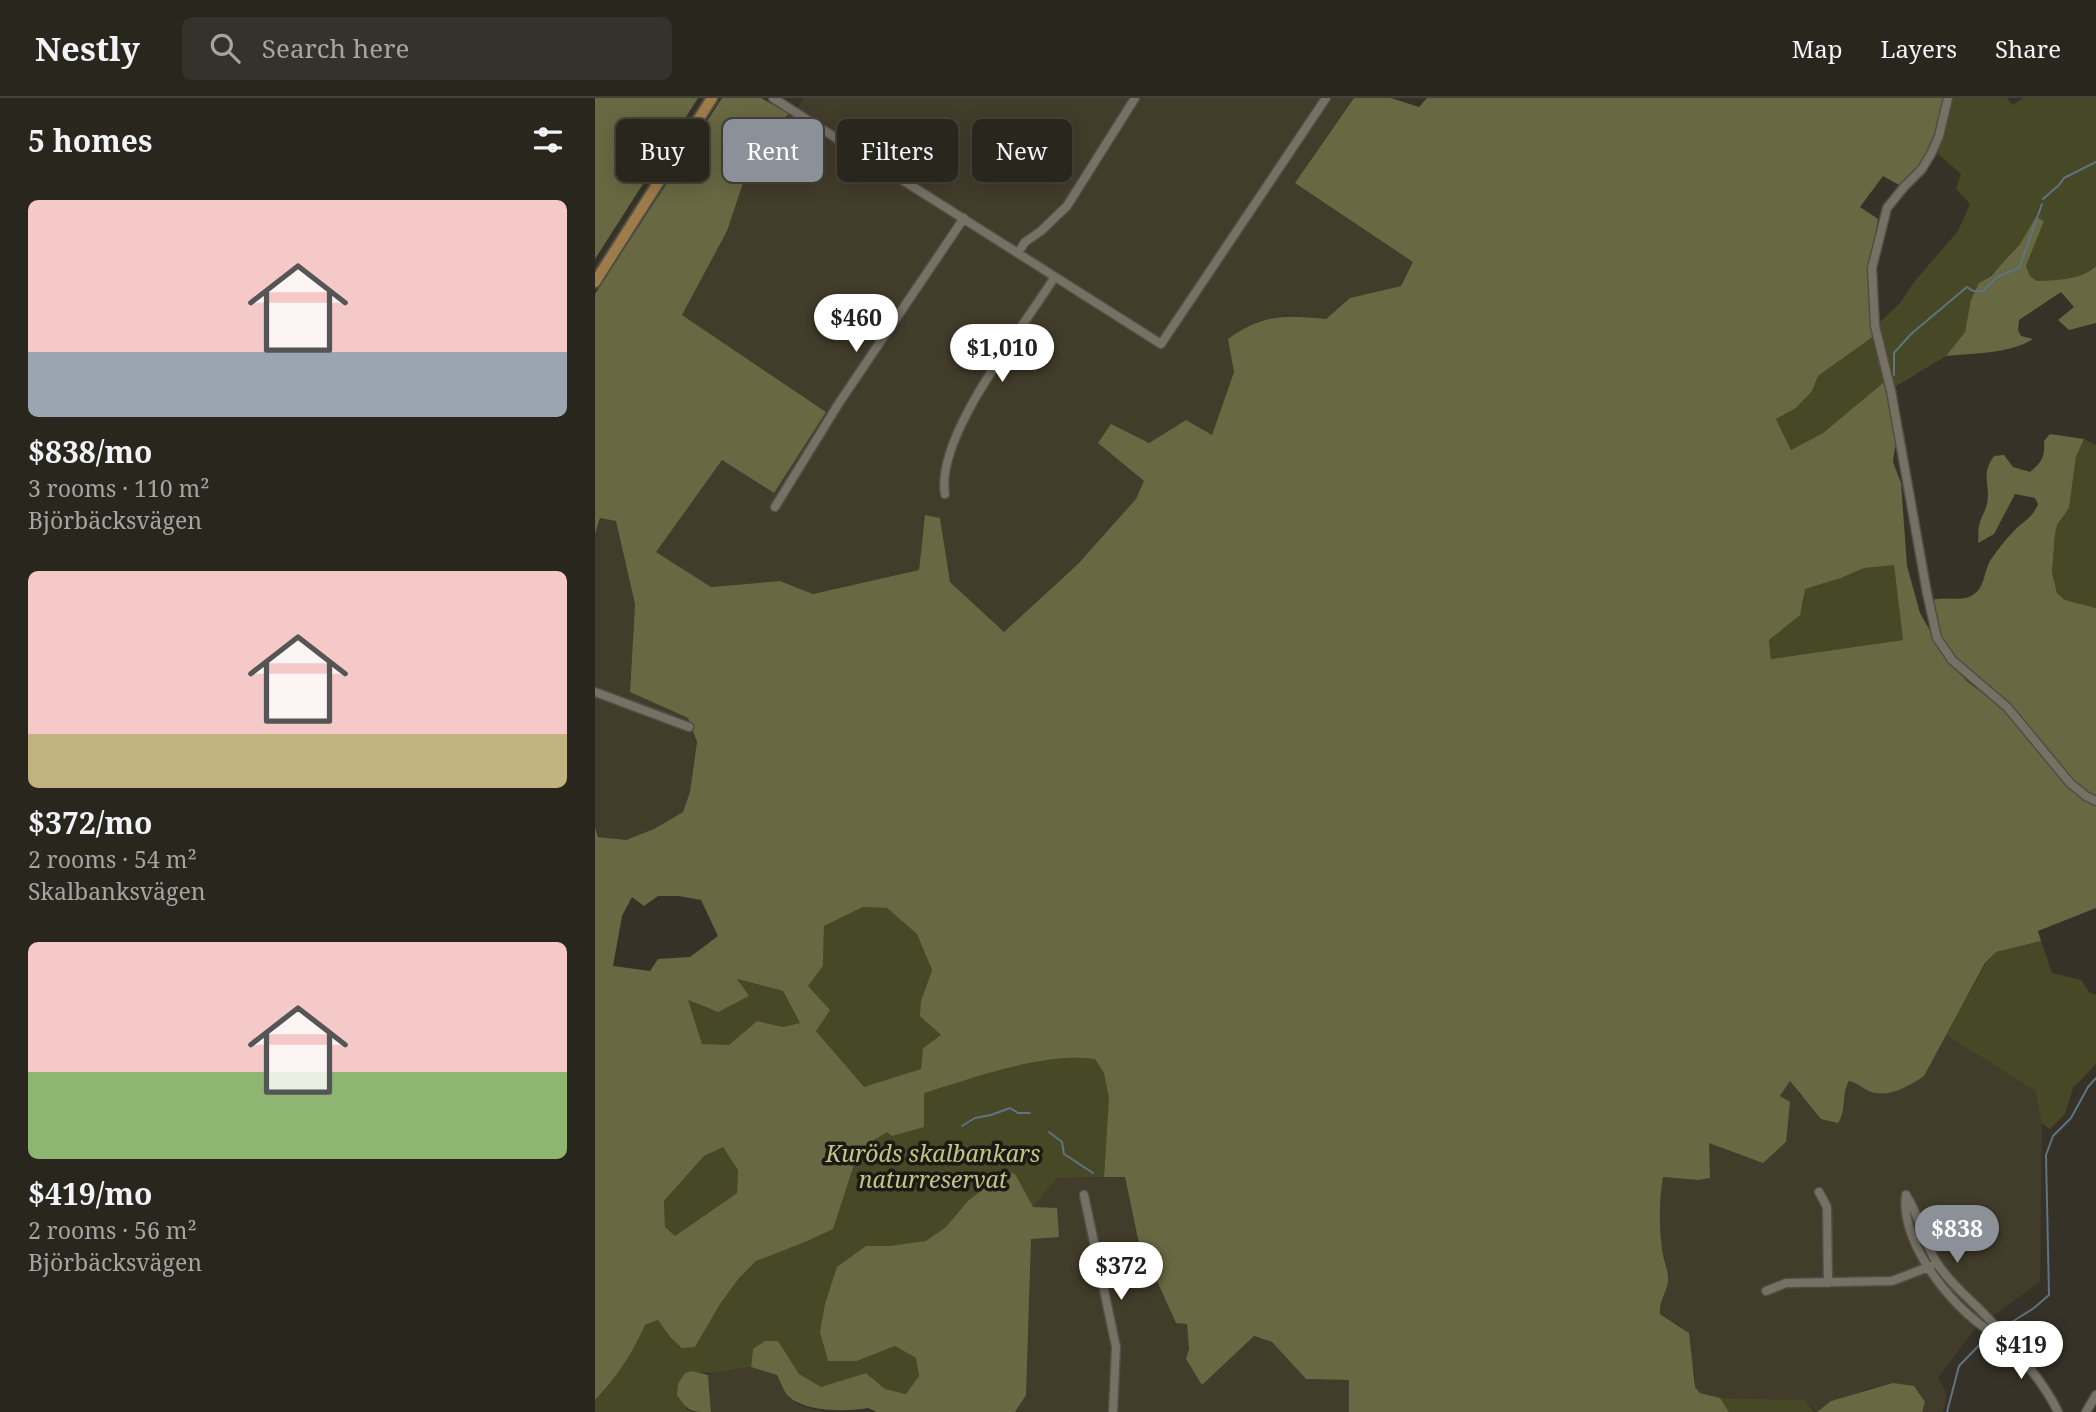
<!DOCTYPE html>
<html lang="en">
<head>
<meta charset="utf-8">
<style>
  :root { --surface:#28261d; --page:#34322a; --text:#f1f3f6; --muted:#a5a5a4; --line:#44433b; --accent:#8c9099 }
  body { margin:0; font-family:"Noto Serif",serif; background:var(--page); color:var(--text); height:100vh; display:flex; flex-direction:column; font-size:26px; white-space:nowrap }
  * { box-sizing:border-box; margin:0 }
  p { font-size:23px; color:var(--muted) }
  .icon { flex:none; width:38px; height:38px; fill:none; stroke:currentColor; stroke-width:2; stroke-linecap:round; stroke-linejoin:round }
  .map { position:relative; flex:1; overflow:hidden }
  .details { display:flex; flex-direction:column; background:var(--surface); width:595px }
  .details>* { flex:none }
  .top-card { position:absolute; left:21px; top:21px; width:665px; height:63px; display:flex; gap:14px }
  .price { position:absolute; translate:-50% -60px; padding:0 16px; border-radius:24px; background:#fff; color:#222; font-size:23px; line-height:46px; filter:drop-shadow(0 2px 4px #0008) }
  .price::after { content:''; position:absolute; left:50%; top:42px; width:21px; height:16px; margin-left:-10px; background:inherit; clip-path:polygon(0 0,100% 0,50% 100%) }
  .price.selected { background:var(--accent); color:#fff }
  ul { padding:0; list-style:none }
  li { display:grid; align-content:center; gap:14px; height:371px; padding:0 28px }
  li span { display:grid; place-items:center; height:217px; border-radius:10px; color:#555 }
  li>.icon { margin-inline-start:auto }
  span .icon { width:126px; height:126px; fill:#fffc; stroke-width:1 }
  li b { font-size:30px }
  h2 { display:flex; justify-content:space-between; align-items:center; height:84px; padding:0 28px; font-size:30px }
  .tag { padding:0 24px; border-radius:10px; background:var(--surface); box-shadow:0 4px 18px #0003,0 0 0 2px var(--line); font-size:24px; line-height:63px }
  .tag.selected { background:var(--accent); color:#fff }
  header { display:flex; align-items:center; gap:42px; box-sizing:border-box; height:98px; padding:0 35px; background:var(--surface); border-bottom:2px solid var(--line) }
  header strong { font-size:33px }
  nav { display:flex; gap:38px; margin-inline-start:auto; font-size:24px }
  .search { width:490px; height:63px; background:var(--page); display:flex; align-items:center; gap:18px; box-sizing:border-box; padding:0 24px; border-radius:10px; color:var(--muted); font-size:26px }
  main { display:flex; flex:1; min-height:0 }
  .map>svg:first-child { display:block }
  .built { fill:#423c2a }
  .green { fill:#474926 }
  .forest { fill:#686942; fill-rule:evenodd }
  .lines { fill:none; stroke-linecap:round; stroke-linejoin:round }
  .stream { stroke:#5e7384; stroke-width:2 }
  .street-casing { stroke:#524e45; stroke-width:11 }
  .secondary-casing { stroke:#524e45; stroke-width:14 }
  .street { stroke:#767165; stroke-width:8 }
  .secondary { stroke:#9d7c49; stroke-width:10 }
  .labels { text-anchor:middle; stroke-width:7; stroke-linejoin:round; paint-order:stroke }
  .park-label { font-size:23px; font-style:italic; fill:#c2c582; stroke:#1c1a15 }
</style>
</head>
<body>
<header>
<strong>Nestly</strong>
<div class="search"><svg class="icon" aria-label="search" viewBox="0 0 24 24"><circle cx="10" cy="10" r="6"/><path d="M15 15l6 6"/></svg>Search here</div>
<nav><a>Map</a><a>Layers</a><a>Share</a></nav>
</header>
<main>
<section class="details">
<h2>5 homes<svg class="icon" aria-label="filters" viewBox="0 0 24 24"><path d="M4 7h16M4 17h16"/><circle cx="9" cy="7" r="2"/><circle cx="15" cy="17" r="2"/></svg></h2>
<ul>
<li><span style="background:linear-gradient(#f6c9c9 70%,#9aa5b1 0)"><svg class="icon" aria-label="home" viewBox="0 0 24 24"><path d="M3 11l9-7 9 7M6 9v11h12V9"/></svg></span><div><b>$838/mo</b><p>3 rooms · 110 m²</p><p>Björbäcksvägen</p></div></li>
<li><span style="background:linear-gradient(#f6c9c9 75%,#c2b280 0)"><svg class="icon" aria-label="home" viewBox="0 0 24 24"><path d="M3 11l9-7 9 7M6 9v11h12V9"/></svg></span><div><b>$372/mo</b><p>2 rooms · 54 m²</p><p>Skalbanksvägen</p></div></li>
<li><span style="background:linear-gradient(#f6c9c9 60%,#8fb573 0)"><svg class="icon" aria-label="home" viewBox="0 0 24 24"><path d="M3 11l9-7 9 7M6 9v11h12V9"/></svg></span><div><b>$419/mo</b><p>2 rooms · 56 m²</p><p>Björbäcksvägen</p></div></li>
</ul>
</section>
<div class="map">
<svg width="1501" height="1314" viewBox="0 0 1501 1314">
  <rect width="100%" height="100%" fill="#363227"/>
  <!-- built -->
  <path class="built" d="M208 0H759L700 85 819 164 806 188 755 200 731 221 688 217 639 274 617 337 590 323 554 345H504L549 383 541 402 483 466 409 535 355 484 345 420 330 417 324 472 218 496 185 483 116 489 60 454 127 362 178 395 231 314 87 217 132 133 153 70 178 29 204 8Z
    M5 420 21 422 40 506 35 594 93 620 102 643 95 694 88 714 59 731 31 742 3 739 0 729V436Z
    M1351 937 1440 993 1447 1026 1445 1184 1380 1231 1343 1280 1352 1297 1348 1314H1327L1330 1304 1275 1290 1260 1298 1236 1303 1222 1314 1208 1302 1125 1300 1105 1295 1100 1289V1277L1087 1229 1065 1216 1064 1205 1070 1193 1065 1130V1094L1068 1079 1103 1082 1113 1045 1185 998 1195 983 1205 997 1247 1020 1251 988 1255 983 1264 985 1329 978Z
    M530 1079 543 1141 592 1225 594 1251 607 1287 658 1238 677 1244 711 1281 754 1282V1314H420L438 1109 462 1080Z
    M156 1269 182 1277 193 1299 204 1307 231 1314H116L113 1277 128 1271Z"/>
  <!-- green -->
  <path class="green" d="M1356 0H1412L1417 7 1429 0H1501V168C1487 182 1461 182 1442 183L1435 178 1431 168 1449 123 1441 120C1431 141 1405 173 1384 185L1370 234 1351 258 1298 290 1282 227 1305 205 1319 184 1363 133 1375 106 1361 91 1366 76 1342 55Z
    M1279 238 1289 284 1228 335 1196 352 1181 321 1201 310 1217 293 1223 278Z
    M1489 341 1501 347V510L1470 502 1462 495 1457 474 1460 436 1462 427 1474 410 1481 359Z
    M1299 466 1308 542 1176 561 1174 542 1204 517 1209 491 1246 480 1269 470Z
    M268 809 292 810 322 836 337 872 326 903 346 937 328 950 326 971 269 990 221 933 213 888 228 868 229 828Z
    M1446 843 1457 875 1486 882 1495 895 1501 897V966L1478 990 1470 1016 1455 1031 1447 1026 1440 993 1351 937 1391 865 1401 854Z
    M141 881 188 893 205 925 188 929 162 923 134 948 107 946 92 902 123 914Z
    M469 920 534 934 512 1036 509 1079 462 1080 438 1109 430 1096 262 1263 300 1248 321 1260 324 1278 311 1296 290 1291 271 1275 226 1290 204 1276 183 1243 158 1251 156 1269C135 1271 116 1278 97 1273L91 1311 97 1314H0V1269L50 1227 63 1222 75 1239 100 1249C115 1224 138 1175 164 1162 178 1155 195 1150 210 1144L241 1031Z
    M128 1048 143 1072 142 1095 80 1138 70 1129 69 1103 109 1058Z
    M1125 1300 1209 1302 1220 1314H1134Z"/>
  <!-- forest -->
  <path class="forest" d="M0 0H103L0 161Z
    M127 0H166L194 16 178 29 153 70 132 133 87 217 231 314 179 395 127 362 61 454 116 489 185 483 218 496 324 472 330 417 345 420 355 484 409 534 483 466 541 401 549 383 503 345 516 326 554 345 591 322 617 337 639 274 633 241C668 216 689 217 731 221L755 200 806 188 818 164 700 85 759 0H796L824 9 832 0H1350C1340 41 1336 58 1306 88L1288 78 1265 109 1283 121 1273 177 1279 238 1223 278 1217 293 1201 310 1181 321 1196 352 1228 335 1289 284 1301 341 1298 364 1306 385 1312 468 1325 515 1353 564 1373 584 1409 612 1473 687 1488 701 1501 708V810L1443 833 1446 843 1401 854 1390 865 1329 978C1313 989 1289 1003 1270 991 1263 987 1262 985 1254 983 1246 996 1252 1013 1243 1025L1226 1021 1195 983 1185 998 1195 1004 1191 1044 1168 1065 1114 1045 1115 1080 1103 1082 1068 1079C1064 1102 1064 1127 1067 1151 1068 1162 1074 1173 1073 1184 1071 1196 1064 1202 1065 1216L1094 1235 1100 1289 1105 1295 1125 1300 1134 1314H754V1282L711 1281 677 1244 659 1238 607 1287 591 1261 594 1251 592 1226 581 1225 543 1141 530 1079H509L514 1000 509 975 500 961C448 954 378 980 329 995V1029L297 1038 292 1034 264 1051 238 1131 210 1144 161 1163 144 1180 125 1206 100 1249 87 1250 75 1239 63 1222 50 1227C37 1256 22 1279 0 1302V729L3 739 31 742 59 731 88 714 95 694 102 644 93 620 35 594 40 506 21 423 5 420 0 436V196ZM1299 467 1308 542 1176 561 1174 542 1205 517 1210 491 1246 480 1269 470ZM63 798H84L106 802 123 838 95 859 63 861 55 873 18 868 27 818 37 799 49 808ZM268 809 292 810 322 836 337 872 326 903 325 918 346 937 328 950 326 971 269 989 221 933 235 912 213 888 228 868 229 828ZM142 881 188 893 205 925 188 929 162 923 134 947 107 946 93 902 123 914 154 898ZM128 1049 143 1072 142 1095 80 1138 70 1129 69 1103 109 1058Z
    M1441 119 1449 123 1431 168 1435 178 1442 183C1461 182 1487 182 1501 168V225L1474 232 1463 222 1479 209 1466 194 1424 222 1423 232 1426 238 1438 241C1414 256 1379 255 1351 258L1370 234 1376 202 1384 185 1396 178 1425 146Z
    M1455 336 1489 341 1481 359 1474 410 1462 427 1460 436 1457 474 1462 495 1470 502 1501 510V699C1466 684 1442 635 1416 608 1396 587 1370 573 1353 549 1343 535 1341 518 1338 502 1351 498 1364 504 1376 498 1391 491 1388 472 1397 460 1403 451 1410 442 1418 434 1427 424 1438 420 1443 406L1440 400 1420 396 1399 436 1383 445C1384 439 1383 433 1384 428 1385 421 1390 414 1392 406 1396 386 1385 377 1399 358L1409 357 1418 369 1435 374C1447 364 1450 359 1449 343Z
    M411 1073 420 1076 438 1109 462 1110 464 1139 436 1141 431 1297 420 1314H282L273 1310C251 1314 208 1314 192 1297 188 1291 185 1283 182 1277L156 1269 158 1251 170 1243H183L204 1276 226 1289 271 1275 290 1291 311 1296 324 1278 321 1260 300 1248 262 1263H233L225 1234 230 1206 242 1169 271 1148H295L331 1143 351 1129 373 1103Z
    M97 1273 113 1277 116 1314C95 1314 94 1314 82 1297L83 1286 90 1275Z
    M1298 1285 1319 1288 1330 1304 1327 1314H1222L1236 1303Z"/>
  <g class="lines">
    <!-- stream -->
    <path class="stream" d="M1448 101 1464 87 1469 80 1501 64
      M1299 277V255L1316 236 1372 189 1378 193H1388L1402 179 1424 170 1447 106
      M367 1028 380 1020 396 1017 415 1010 423 1015H435
      M454 1034 467 1044 469 1056 498 1075
      M1412 1227 1439 1210 1454 1197 1451 1057 1458 1038 1476 1020 1493 989 1501 980
      M1352 1314 1364 1268 1393 1238"/>
    <!-- street casing -->
    <g class="street-casing">
      <path id="street" d="M178 0 566 246 731 0
        M1353 0 1344 38 1336 56 1327 71 1309 89 1292 110 1277 170 1280 228 1296 293 1332 495 1342 540 1357 562 1412 609 1475 685 1491 698 1501 703
        M423 155 430 144 446 133 472 108 540 0
        M350 396C340 338 428 230 459 180
        M180 409 244 305 369 120
        M0 594 94 629
        M1224 1094 1232 1109 1233 1185
        M489 1097 521 1249 518 1314
        M1311 1097C1325 1118 1328 1144 1342 1165 1358 1190 1382 1206 1400 1228 1422 1256 1448 1282 1463 1314
        M1311 1097C1304 1147 1364 1220 1407 1240
        M1171 1193 1191 1185 1297 1183 1336 1168
        M1491 1314 1501 1297"/>
    </g>
    <!-- secondary casing -->
    <g class="secondary-casing">
      <path id="secondary" d="M0 184 117 0"/>
    </g>
    <!-- street -->
    <use href="#street" class="street"/>
    <!-- secondary -->
    <use href="#secondary" class="secondary"/>
  </g>
  <g class="labels">
    <!-- park labels -->
    <g class="park-label">
      <text x="338" y="1064">Kuröds skalbankars<tspan x="338" dy="26">naturreservat</tspan></text>
    </g>
  </g>
</svg>
<b class="price" style="left:261px;top:256px">$460</b>
<b class="price" style="left:407px;top:286px">$1,010</b>
<b class="price selected" style="left:1362px;top:1167px">$838</b>
<b class="price" style="left:526px;top:1204px">$372</b>
<b class="price" style="left:1426px;top:1283px">$419</b>
<div class="top-card">
<a class="tag">Buy</a>
<a class="tag selected">Rent</a>
<a class="tag">Filters</a>
<a class="tag">New</a>
</div>
</div>
</main>
</body>
</html>
